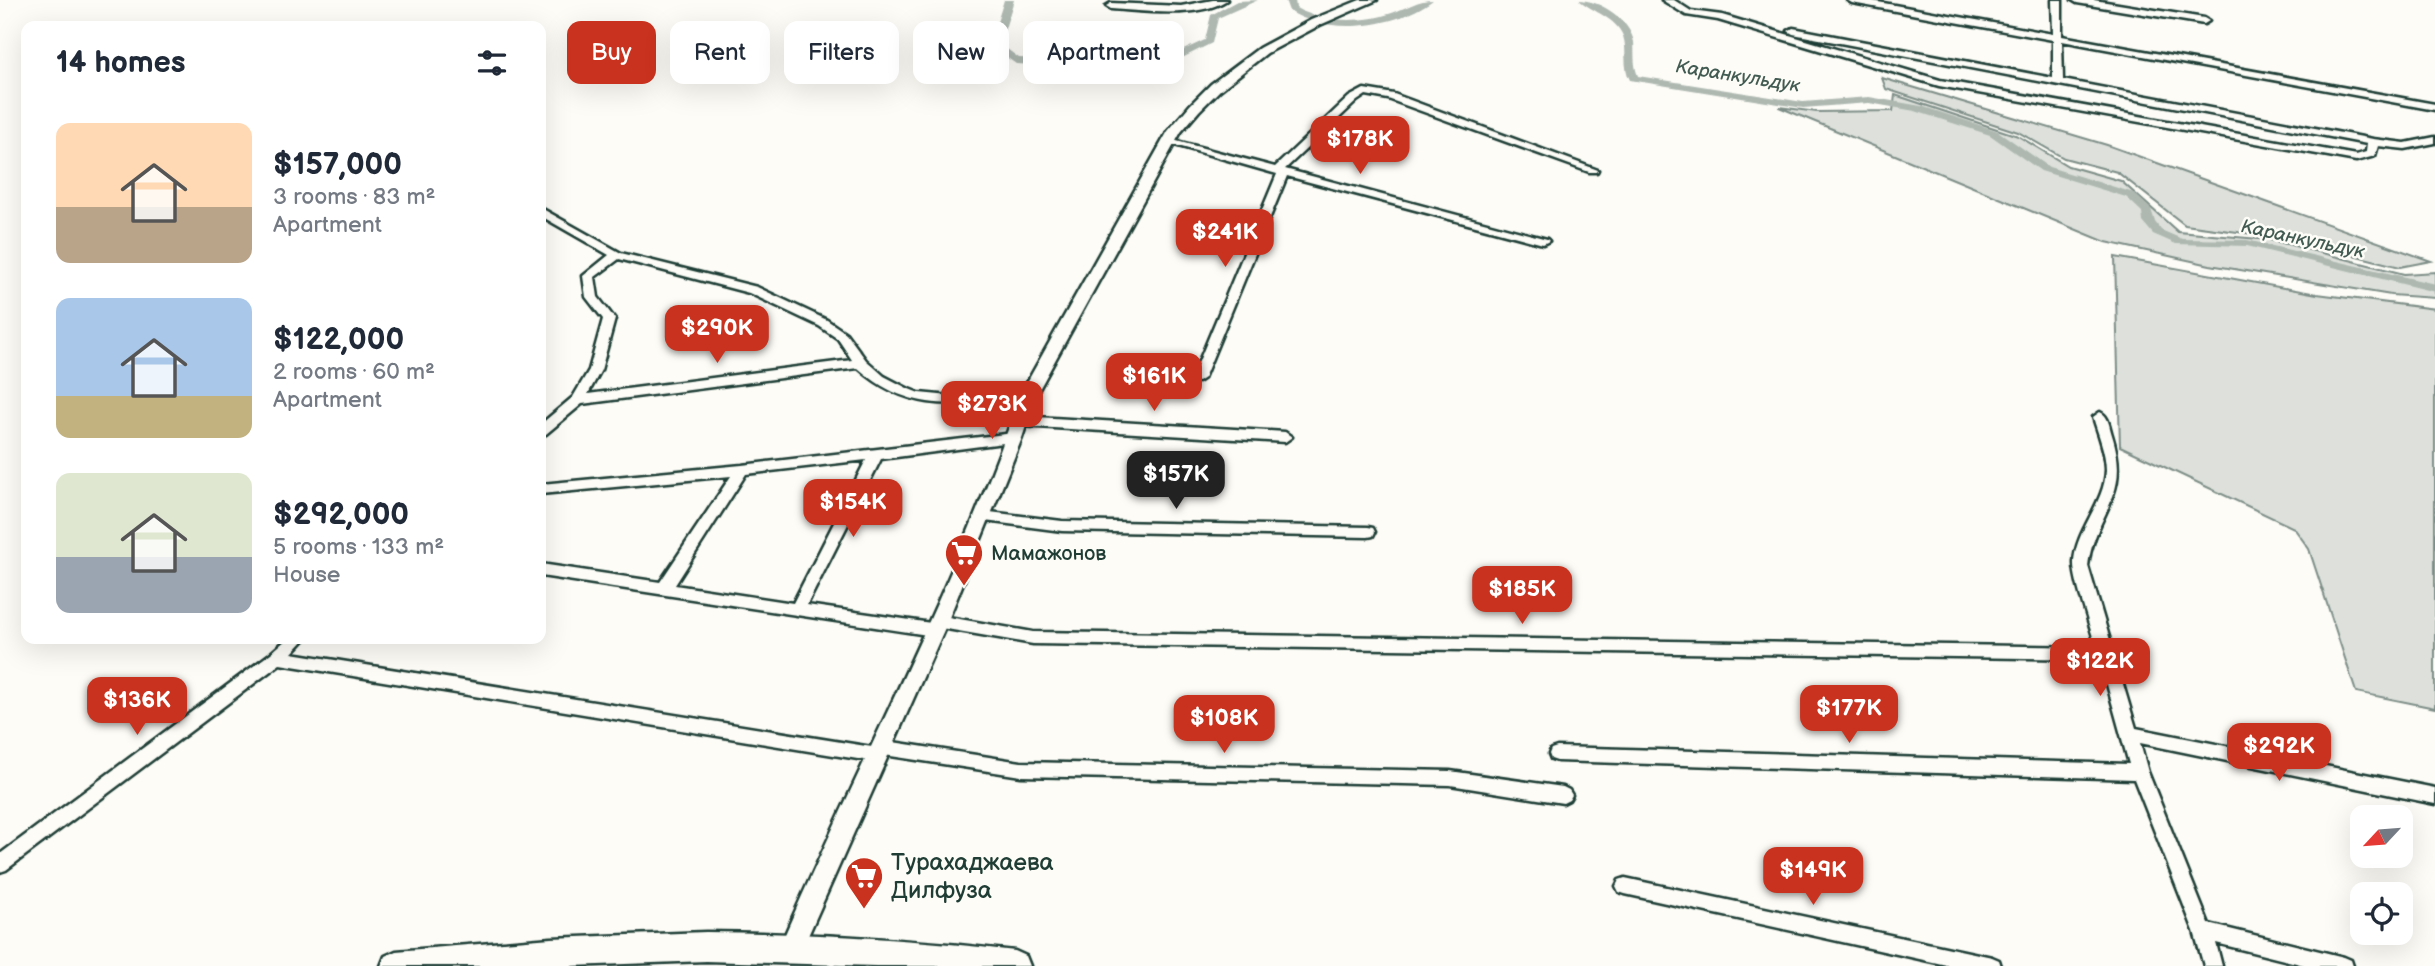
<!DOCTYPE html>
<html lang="en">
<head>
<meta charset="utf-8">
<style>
  :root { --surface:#fff; --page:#f6f6f7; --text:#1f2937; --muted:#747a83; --accent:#c8321e }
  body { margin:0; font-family:"Balsamiq Sans",sans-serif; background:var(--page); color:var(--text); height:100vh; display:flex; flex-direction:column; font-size:26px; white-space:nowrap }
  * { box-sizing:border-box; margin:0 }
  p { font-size:23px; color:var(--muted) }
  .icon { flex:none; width:38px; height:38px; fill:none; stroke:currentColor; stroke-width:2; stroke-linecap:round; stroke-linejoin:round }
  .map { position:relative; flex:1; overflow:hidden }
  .sheet { position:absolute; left:21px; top:21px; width:525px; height:623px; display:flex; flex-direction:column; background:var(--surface); border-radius:14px; box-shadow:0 7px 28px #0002 }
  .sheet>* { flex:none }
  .banner { position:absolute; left:567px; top:21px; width:665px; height:63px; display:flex; gap:14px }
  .needle { width:46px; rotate:244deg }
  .fabs { position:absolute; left:2350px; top:805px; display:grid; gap:14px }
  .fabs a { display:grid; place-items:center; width:63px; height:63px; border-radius:14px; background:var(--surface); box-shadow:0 7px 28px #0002; font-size:35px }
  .price { position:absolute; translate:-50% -60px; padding:0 16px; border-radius:14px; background:var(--accent); color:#fff; font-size:23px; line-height:46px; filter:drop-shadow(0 2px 4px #0008) }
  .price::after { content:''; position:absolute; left:50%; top:42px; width:21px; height:16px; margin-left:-10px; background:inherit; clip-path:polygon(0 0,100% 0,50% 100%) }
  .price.selected { background:#222; color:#fff }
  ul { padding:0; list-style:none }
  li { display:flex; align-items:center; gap:21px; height:175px; padding:0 35px }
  li span { display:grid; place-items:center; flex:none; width:196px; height:140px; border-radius:14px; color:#555 }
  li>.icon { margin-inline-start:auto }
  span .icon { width:84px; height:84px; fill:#fffc; stroke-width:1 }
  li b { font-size:30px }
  h2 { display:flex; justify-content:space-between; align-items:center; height:84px; padding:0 35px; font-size:30px }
  .tag { padding:0 24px; border-radius:14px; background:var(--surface); box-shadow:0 7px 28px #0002; font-size:24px; line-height:63px }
  .tag.selected { background:var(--accent); color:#fff }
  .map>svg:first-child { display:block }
  .green { fill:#dde0db; stroke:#7e8e88; stroke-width:2 }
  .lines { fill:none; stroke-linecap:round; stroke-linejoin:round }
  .canal { fill:#aeb8b1; fill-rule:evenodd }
  .minor-casing { stroke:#1f3d34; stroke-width:5 }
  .tertiary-casing { stroke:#1f3d34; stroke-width:5 }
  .primary-casing { stroke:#1f3d34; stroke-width:5 }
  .minor { fill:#fdfcf7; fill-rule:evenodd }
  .tertiary { fill:#fdfcf7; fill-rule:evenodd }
  .primary { fill:#fdfcf7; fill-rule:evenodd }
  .labels { text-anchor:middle; stroke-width:5; stroke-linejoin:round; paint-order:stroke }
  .far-water-label { font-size:19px; font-style:italic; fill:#435c53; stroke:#fdfcf7 }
  .poi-label { font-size:21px; fill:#1f3d34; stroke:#fdfcf7; text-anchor:start }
  .near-poi-label { font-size:24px; fill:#1f3d34; stroke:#fdfcf7; text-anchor:start }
</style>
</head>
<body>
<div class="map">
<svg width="2435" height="966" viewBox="0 0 2435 966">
  <rect width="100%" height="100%" fill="#fdfcf7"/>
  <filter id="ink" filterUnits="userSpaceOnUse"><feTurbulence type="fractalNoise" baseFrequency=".0143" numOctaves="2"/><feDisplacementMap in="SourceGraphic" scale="14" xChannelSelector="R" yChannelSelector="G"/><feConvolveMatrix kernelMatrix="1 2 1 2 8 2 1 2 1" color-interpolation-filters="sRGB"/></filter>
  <g filter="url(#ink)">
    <!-- green -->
    <path class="green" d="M1882 78 2107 145 2431 261 2400 267 2290 239 2185 225 2117 172 2064 158 2018 132 1886 89Z
      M1895 95 2018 136 2068 166 2121 181 2178 232 2271 240 2404 274 2435 272V298L2391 295 2210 265 2106 242 1779 107 1817 112 1893 111Z
      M2115 257 2317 294 2435 309V708L2356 692 2309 549 2294 528 2120 446Z"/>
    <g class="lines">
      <!-- canal -->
      <path class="canal" d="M1004 0H1014L1003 35 1007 49 1019 58 1076 61 1122 60 1179 52 1205 40 1211 15 1237 1 1258 0 1218 18 1212 43 1184 57 1122 66 1076 67 1016 64 999 52 993 35Z
        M1285 0H1295L1296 8C1322 23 1364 23 1392 13 1407 8 1417 0 1433 0 1396 28 1329 36 1289 11Z
        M1579 0C1600 0 1630 20 1634 42 1635 54 1633 64 1638 76L1803 102 1869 97 1921 106 1998 131 2049 167 2134 193 2151 209 2155 222 2161 230 2182 239 2247 240 2435 284V292L2247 246 2176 244 2153 234 2143 222 2142 212 2126 197 2041 171 1990 135 1915 111 1869 103 1803 108 1630 80C1622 65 1628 51 1623 36 1616 18 1593 12 1579 0Z"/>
      <!-- minor casing -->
      <g class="minor-casing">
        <path id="minor" d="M1213 0H1227C1198 19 1144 11 1111 9L1106 6 1111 3 1181 6Z
          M1662 0H1674L1691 11 1722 15 1940 80 2356 155 2366 152 2367 144 1793 34 1788 31 1793 28 2053 78V40L1852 3 1847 0H1867L2053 34 2052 0H2062V36L2435 104V110L2062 41 2063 80 2373 139 2405 143 2435 137V143L2405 149 2378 146 2375 156 2356 161 1939 86 1718 20 1686 15Z
          M2072 0H2094L2204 18 2209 21 2204 24 2077 3Z
          M1364 89 1394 94 1598 170 1597 172H1589L1388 99 1366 95 1357 101 1285 169 1547 239 1549 241 1543 244 1287 176 1204 378 1198 382 1193 381 1192 378 1277 174 1164 142 1169 139 1275 167 1349 97Z
          M541 208 621 253 757 287 827 320 846 333 866 360 884 376 909 389 919 393 950 396 1029 389 1036 393 1029 397C962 403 913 417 858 368L582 404 546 434 541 436V424L573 397 589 370 603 319 586 297 583 276 609 255 541 216ZM619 259 749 293 819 326 838 339 852 360 588 394 601 370 615 319 598 297 595 277Z
          M2100 412C2109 416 2109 426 2112 435 2132 498 2095 511 2088 566L2136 728 2435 788V804L2140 743 2148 772 2209 924 2344 957 2351 960 2353 966H2308L2216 943 2222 966H2204L2194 931 2134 779 1557 761 1551 759 1549 754 1551 749 1557 747 2129 764 2100 659 1033 644 941 628 939 634 934 636 541 576V564L660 582 731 476 541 494V484L742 465 1014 433 1019 435 1021 438 1019 441 881 459 807 605 931 623 932 617 937 615 1033 632 2096 647C2091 628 2073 579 2074 562 2076 529 2105 503 2106 470 2106 452 2098 434 2093 417ZM866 460 793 603 675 585 746 474Z
          M1020 416 1285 432 1292 437 1285 442 1020 426 1013 421Z
          M982 511 1062 521 1368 527 1373 528 1375 532 1373 536 1368 537 1062 531 977 520 975 516 977 512Z
          M287 639H305L292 653 872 747 874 742 880 740 1021 762 1450 771 1563 787 1569 790 1572 795 1569 800 1563 803 1450 785 1021 776 884 755 882 760 876 762 280 664 6 870 0 872V854L271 653Z
          M1625 878 1992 957 1999 960 2001 966H1951L1625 894 1619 892 1616 886 1619 880Z"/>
      </g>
      <!-- tertiary casing -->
      <g class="tertiary-casing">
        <path id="tertiary" d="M1360 0H1377L1320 25 1267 53 1220 90 1199 111 1181 132 1037 393 1022 438 944 630 799 956 791 959 783 956 779 948C859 763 956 584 1021 393L1168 131 1190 105 1211 84 1259 48 1311 20Z"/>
      </g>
      <!-- primary casing -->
      <g class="primary-casing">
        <path id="primary" d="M706 932C810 933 912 939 1015 951L1026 956 1030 966H876L706 961 571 966H381L385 956 396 951 551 938Z"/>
      </g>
      <!-- minor -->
      <use href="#minor" class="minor"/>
      <!-- tertiary -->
      <use href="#tertiary" class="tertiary"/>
      <!-- primary -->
      <use href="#primary" class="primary"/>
    </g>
  </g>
  <!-- icons -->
  <defs>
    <g id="supermarket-pin" transform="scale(2.0125)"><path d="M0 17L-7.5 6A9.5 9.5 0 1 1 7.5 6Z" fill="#c8321e" stroke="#fdfcf7"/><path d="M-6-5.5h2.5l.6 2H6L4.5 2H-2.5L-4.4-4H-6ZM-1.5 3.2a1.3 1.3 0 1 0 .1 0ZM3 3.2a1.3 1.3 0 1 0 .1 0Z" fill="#fff"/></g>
  </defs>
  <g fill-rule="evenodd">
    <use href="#supermarket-pin" x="964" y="553"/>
    <use href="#supermarket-pin" x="864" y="876"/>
  </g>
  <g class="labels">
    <!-- far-water labels -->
    <g class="far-water-label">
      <text transform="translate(1738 75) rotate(9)" y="7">Каранкульдук</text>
      <text transform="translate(2303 238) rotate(12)" y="7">Каранкульдук</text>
    </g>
    <!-- poi labels -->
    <g class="poi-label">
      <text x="991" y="560">Мамажонов</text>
    </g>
    <!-- near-poi labels -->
    <g class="near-poi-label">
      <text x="891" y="870">Турахаджаева<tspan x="891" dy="28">Дилфуза</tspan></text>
    </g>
  </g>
</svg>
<div class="fabs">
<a><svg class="needle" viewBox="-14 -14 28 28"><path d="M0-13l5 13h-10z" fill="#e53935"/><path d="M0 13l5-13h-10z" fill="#747a83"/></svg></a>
<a><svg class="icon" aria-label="locate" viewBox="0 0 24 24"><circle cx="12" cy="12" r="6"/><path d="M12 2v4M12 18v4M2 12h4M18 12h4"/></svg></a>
</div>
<b class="price" style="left:1360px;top:176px">$178K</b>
<b class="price" style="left:1225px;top:269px">$241K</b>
<b class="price" style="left:717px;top:365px">$290K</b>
<b class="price" style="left:1154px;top:413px">$161K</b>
<b class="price" style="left:992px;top:441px">$273K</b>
<b class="price selected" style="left:1176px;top:511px">$157K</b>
<b class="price" style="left:853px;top:539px">$154K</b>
<b class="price" style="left:1522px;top:626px">$185K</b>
<b class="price" style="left:2100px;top:698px">$122K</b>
<b class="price" style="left:137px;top:737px">$136K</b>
<b class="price" style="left:1849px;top:745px">$177K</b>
<b class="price" style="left:1224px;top:755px">$108K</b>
<b class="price" style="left:2279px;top:783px">$292K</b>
<b class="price" style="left:1813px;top:907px">$149K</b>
<div class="banner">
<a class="tag selected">Buy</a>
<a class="tag">Rent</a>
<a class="tag">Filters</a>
<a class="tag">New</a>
<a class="tag">Apartment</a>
</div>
<section class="sheet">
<h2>14 homes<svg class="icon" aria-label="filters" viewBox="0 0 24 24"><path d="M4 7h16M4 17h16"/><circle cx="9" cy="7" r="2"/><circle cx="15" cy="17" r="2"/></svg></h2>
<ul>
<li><span style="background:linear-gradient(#ffd9b3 60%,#b9a48a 0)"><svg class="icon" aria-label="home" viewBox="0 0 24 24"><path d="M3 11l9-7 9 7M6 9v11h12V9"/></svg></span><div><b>$157,000</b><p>3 rooms · 83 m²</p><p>Apartment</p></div></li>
<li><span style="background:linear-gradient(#a9c7e8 70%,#c2b280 0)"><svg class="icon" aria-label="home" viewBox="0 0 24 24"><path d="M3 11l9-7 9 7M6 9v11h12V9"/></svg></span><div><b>$122,000</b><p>2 rooms · 60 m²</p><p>Apartment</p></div></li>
<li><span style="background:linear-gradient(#dfe7d0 60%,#9aa5b1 0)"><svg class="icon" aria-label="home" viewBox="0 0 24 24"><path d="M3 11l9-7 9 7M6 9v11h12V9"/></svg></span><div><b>$292,000</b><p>5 rooms · 133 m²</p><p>House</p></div></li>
</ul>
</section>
</div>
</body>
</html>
